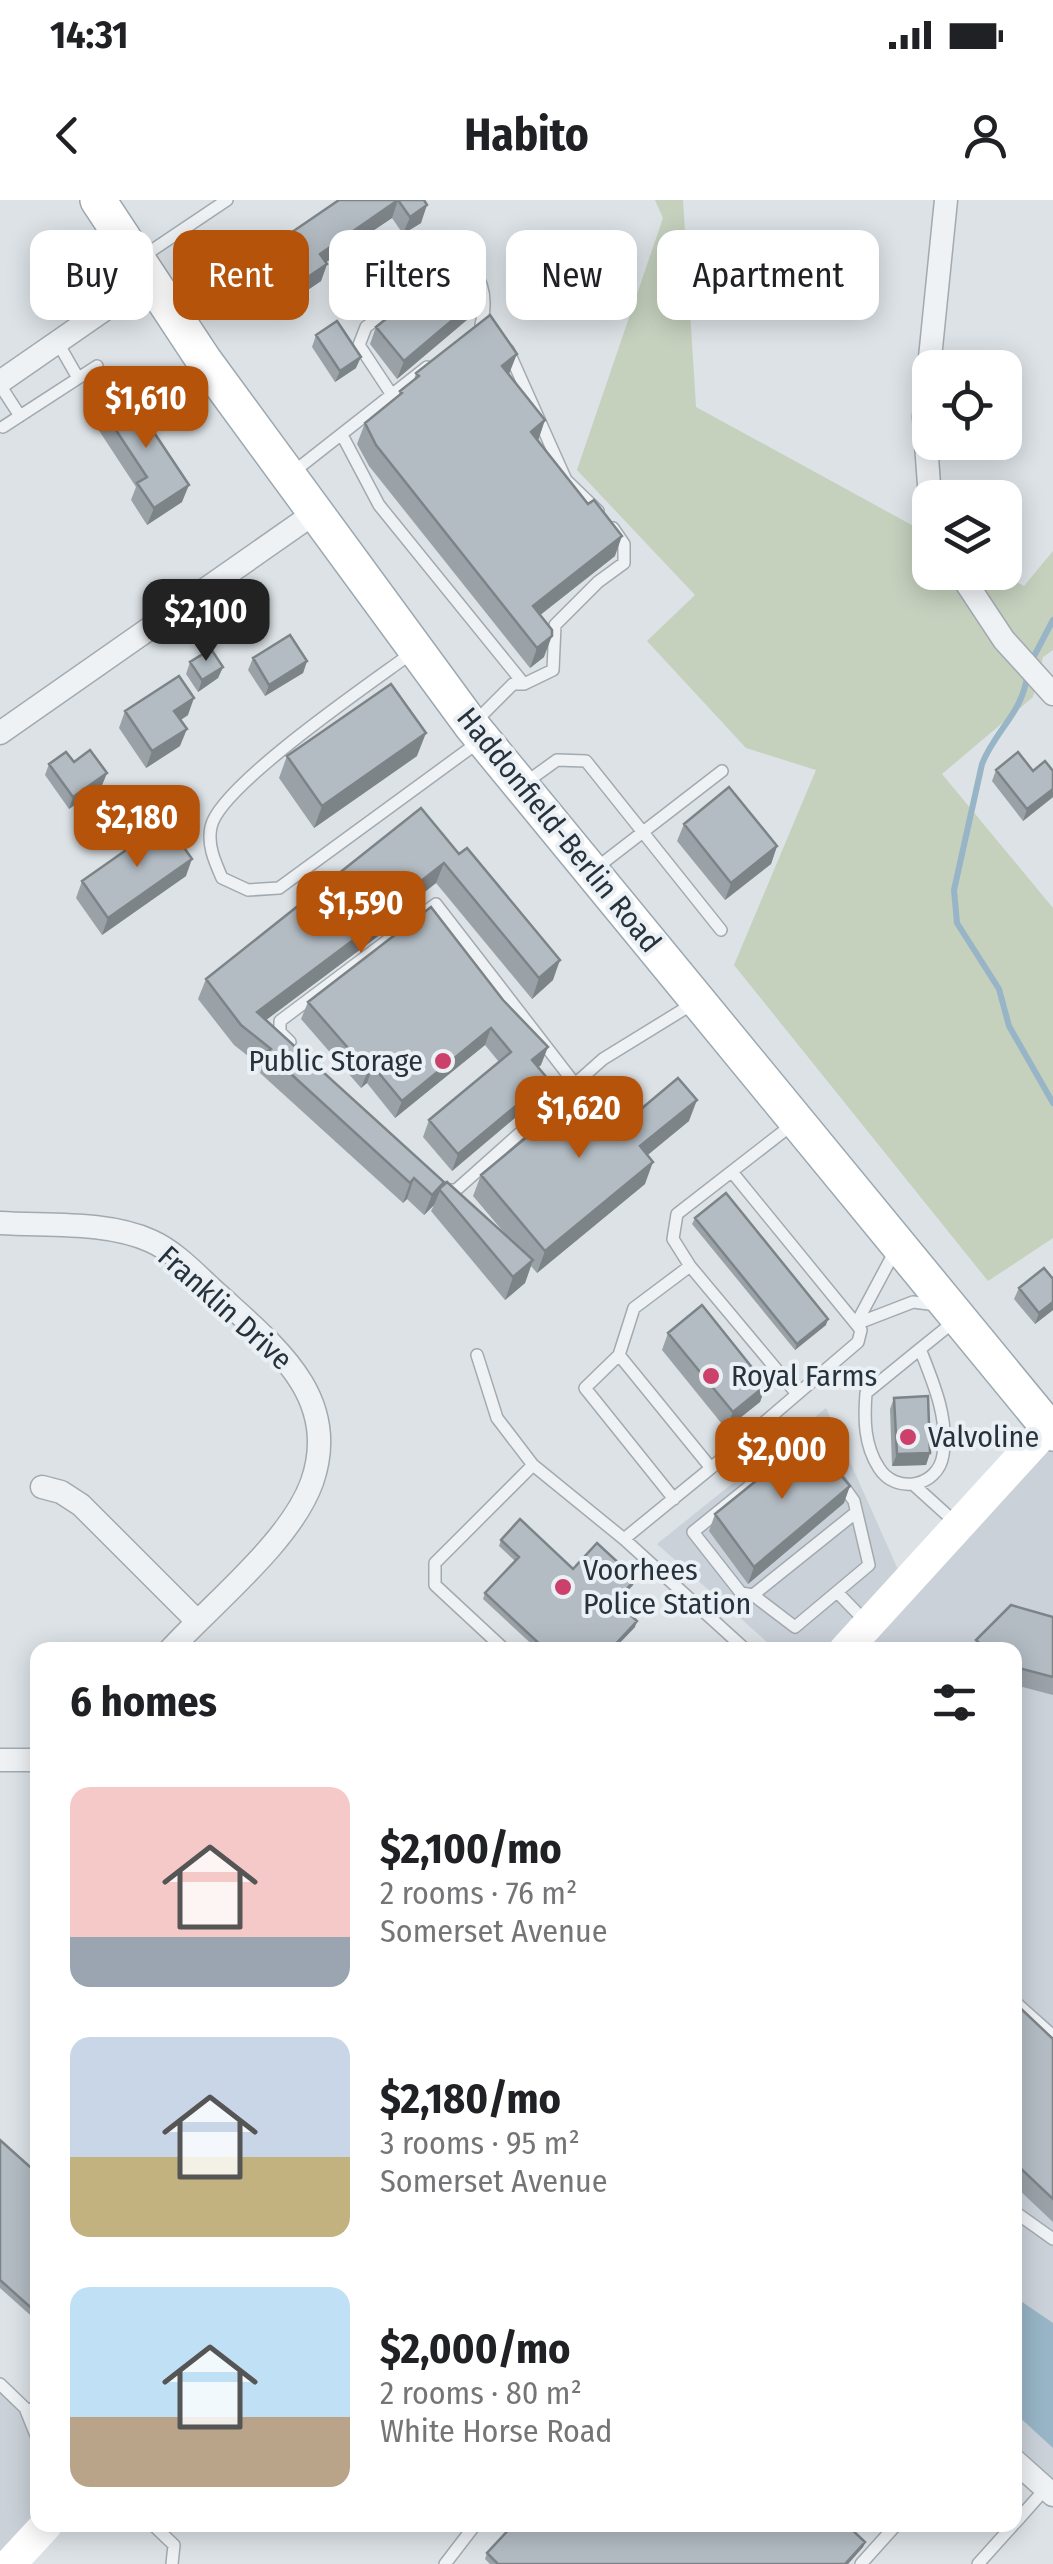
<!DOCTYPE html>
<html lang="en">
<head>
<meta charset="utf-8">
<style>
  :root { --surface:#fff; --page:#f2f2f2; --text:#202124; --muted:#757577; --accent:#b45309 }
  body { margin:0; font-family:"Fira Sans Condensed",sans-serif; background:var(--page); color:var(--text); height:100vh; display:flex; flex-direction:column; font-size:38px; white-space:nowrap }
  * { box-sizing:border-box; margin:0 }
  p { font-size:32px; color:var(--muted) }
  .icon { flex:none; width:55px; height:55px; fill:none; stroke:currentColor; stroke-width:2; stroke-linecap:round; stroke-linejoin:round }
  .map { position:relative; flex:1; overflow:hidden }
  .sheet { position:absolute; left:30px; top:1442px; width:992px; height:890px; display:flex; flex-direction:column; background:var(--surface); border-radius:20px; box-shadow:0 5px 25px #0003 }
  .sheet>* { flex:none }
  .guide { position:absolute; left:30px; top:30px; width:995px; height:90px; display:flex; gap:20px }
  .fabs { position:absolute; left:912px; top:150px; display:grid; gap:20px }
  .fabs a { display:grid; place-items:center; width:110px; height:110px; border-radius:20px; background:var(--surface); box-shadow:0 5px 25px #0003; font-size:50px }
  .price { position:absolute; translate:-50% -85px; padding:0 22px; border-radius:20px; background:var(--accent); color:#fff; font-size:32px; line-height:65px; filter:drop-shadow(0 2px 5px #0008) }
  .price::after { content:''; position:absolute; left:50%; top:60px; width:30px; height:22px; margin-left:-15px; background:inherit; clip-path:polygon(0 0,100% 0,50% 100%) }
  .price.active { background:#222; color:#fff }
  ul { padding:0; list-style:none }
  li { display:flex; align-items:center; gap:30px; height:250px; padding:0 40px }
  li span { display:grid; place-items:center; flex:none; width:280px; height:200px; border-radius:20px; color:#555 }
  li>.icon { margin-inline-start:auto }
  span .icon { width:120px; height:120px; fill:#fffc; stroke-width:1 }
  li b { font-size:42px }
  h2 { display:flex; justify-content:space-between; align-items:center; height:120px; padding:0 40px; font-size:42px }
  .tag { padding:0 35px; border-radius:20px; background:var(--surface); box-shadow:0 5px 25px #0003; font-size:35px; line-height:90px }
  .tag.active { background:var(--accent); color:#fff }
  .status { display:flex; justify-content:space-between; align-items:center; height:70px; padding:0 50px; background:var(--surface); direction:ltr }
  .status svg { height:28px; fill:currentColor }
  header { display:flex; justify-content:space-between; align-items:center; height:130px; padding:0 40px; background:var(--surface); font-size:45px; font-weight:700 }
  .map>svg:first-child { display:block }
  .built { fill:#cad1d8 }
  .green { fill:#c5d0bd }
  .water { fill:#97b5c6 }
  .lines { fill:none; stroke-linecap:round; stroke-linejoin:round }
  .stream { stroke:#97b5c6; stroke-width:6 }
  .service-casing { stroke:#a2aab0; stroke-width:14 }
  .minor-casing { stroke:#a2aab0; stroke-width:25 }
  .primary-casing { stroke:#9ca8b1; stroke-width:38 }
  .service { stroke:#eff2f5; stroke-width:11 }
  .minor { stroke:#eff2f5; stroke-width:22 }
  .secondary { stroke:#fff; stroke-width:32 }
  .primary { stroke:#fff; stroke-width:35 }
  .wall { fill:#9aa2a8 }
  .shaded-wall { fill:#7d8488 }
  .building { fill:#b3bcc3; stroke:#7d8488; stroke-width:2.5 }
  .poi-dot { fill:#cb416b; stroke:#ebf0f4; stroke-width:4 }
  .labels { text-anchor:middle; stroke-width:8; stroke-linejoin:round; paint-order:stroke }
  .street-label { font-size:30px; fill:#26323c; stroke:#ebf0f4 }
  .poi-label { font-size:30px; fill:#26323c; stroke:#ebf0f4; text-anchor:start }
</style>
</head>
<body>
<div class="status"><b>14:31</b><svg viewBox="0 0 49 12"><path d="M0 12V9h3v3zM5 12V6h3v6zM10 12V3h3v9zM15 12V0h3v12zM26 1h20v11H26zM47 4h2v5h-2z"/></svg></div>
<header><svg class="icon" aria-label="back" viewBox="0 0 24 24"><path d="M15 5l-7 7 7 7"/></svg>Habito<svg class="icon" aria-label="person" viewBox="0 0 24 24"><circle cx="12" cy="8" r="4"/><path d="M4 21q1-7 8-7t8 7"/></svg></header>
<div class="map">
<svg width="1053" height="2364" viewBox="0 0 1053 2364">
  <rect width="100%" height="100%" fill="#dce2e6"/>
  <!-- built -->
  <path class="built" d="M826 1208 904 1383 1053 1233V2295L1015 2261V1450H776L657 1344Z
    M0 2184 25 2208 37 2240 38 2325 0 2364Z"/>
  <!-- green -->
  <path class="green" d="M655 0H683L696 207 930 335V372L999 373 1024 386 1053 351V450L1043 457 1033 497 942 574 1053 708V1038L988 1081 734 765 816 570 746 548 647 441 695 395 577 270 663 18Z"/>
  <!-- water -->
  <path class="water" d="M1015 2097 1053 2123V2248L1015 2213Z"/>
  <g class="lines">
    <!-- stream -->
    <path class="stream" d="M1032 460 1053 420
      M1027 477C1022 513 995 531 982 564L954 690 957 723 999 789 1009 826 1053 903"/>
    <!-- service casing -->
    <g class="service-casing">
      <path id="service" d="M142 57 227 0
        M58 143 78 178
        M508 150 566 280 598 311
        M0 185 20 216
        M392 195 359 145 366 127 455 60C484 70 488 98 481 125
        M3 227 97 166
        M342 235 379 305 524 484
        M292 273 427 167
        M413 452C374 481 219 586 211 627 207 645 215 662 222 678L248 690 279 688 480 541
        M473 524 513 484H524L553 470 555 425 598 382 624 363V344L613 328
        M525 583 557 560 586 561 721 730
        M595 669 722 571
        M290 842 280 832V821L436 704 575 884
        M444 990H456L603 859 694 803
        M690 1066 797 1194
        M856 1124 913 1102 937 1105
        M856 1124 896 1049
        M920 1149C933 1182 949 1218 943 1255 938 1287 896 1295 879 1268 864 1245 864 1219 866 1193Z
        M920 1149 956 1120
        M477 1155 497 1218 533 1265 624 1339 746 1450
        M619 1155 585 1188 674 1299
        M809 1238 854 1301 869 1365 795 1427 753 1395 741 1393 693 1332Z
        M711 1268 858 1142 861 1130 732 972
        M915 1286 956 1323
        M624 1339 711 1268 619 1155 634 1108 690 1066 673 1039 677 1014 793 924
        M837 1392 865 1421
        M753 1395 854 1314
        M505 1450 435 1385V1363L533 1265
        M1015 1802 1053 1836
        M1015 2012 1053 2039
        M0 2184 25 2208 38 2212
        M25 2208 38 2240
        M1015 2323 1046 2288
        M153 2325 174 2345 172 2364
        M445 2364 475 2325
        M861 2364 896 2325
        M978 2364 1013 2325"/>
    </g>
    <!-- minor casing -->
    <g class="minor-casing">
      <path id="minor" d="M0 182 150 78
        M930 298 924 217 946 0
        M959 372 1004 440 1053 494
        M0 533 316 312
        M0 1023C48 1026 107 1021 151 1041 178 1053 200 1079 222 1098 277 1148 341 1199 312 1282 291 1341 213 1403 170 1450
        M42 1287 61 1292 81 1305 197 1421
        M0 1560H38
        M1015 2261 1053 2295"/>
    </g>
    <!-- primary casing -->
    <g class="primary-casing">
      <path id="primary" d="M98 0 203 159 472 526 1053 1233"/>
    </g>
    <!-- service -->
    <use href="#service" class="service"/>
    <!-- minor -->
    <use href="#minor" class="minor"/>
    <!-- secondary -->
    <path class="secondary" d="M845 1450 1053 1222
      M10 2364 46 2325"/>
    <!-- primary -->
    <use href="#primary" class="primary"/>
  </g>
  <!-- wall -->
  <path class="wall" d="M339 0H424L421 23 403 34 392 18 326 62 327 64 321 81 296 98 270 60 276 43Z
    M481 85 468 119 397 179 370 144 376 127Z
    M316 135 356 168 335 182 312 147Z
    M416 173 509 175 538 241 615 356 540 415 544 457 530 468 369 266 357 244 365 223 398 197 400 191 414 180Z
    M102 209 182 302 147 325 131 300 136 287 96 226Z
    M253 458 307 461 303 473 265 496 248 470Z
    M190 462 223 467 218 478 198 492 186 474Z
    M125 511 188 515 181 520 180 546 146 568 119 528Z
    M287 556H417L314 628 279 578Z
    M74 562 107 573 102 585 69 609 45 575 49 564Z
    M996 570 1053 571V597L1023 621 992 581Z
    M421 608 553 780 532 799 436 683 417 698 413 710 266 820 442 986 506 1035 473 996 481 975 622 925 689 921 647 955 645 984 537 1073 531 1066 525 1083 505 1100 431 1011 434 1005 424 1015 407 999 403 1003 260 873 262 867 234 845 198 799 206 779Z
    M684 624 777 646 771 664 725 700 677 641Z
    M186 676 102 735 76 698 82 681Z
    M431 707 541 865 538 867 541 896 452 971 423 937 429 920 499 862 485 845 395 918 367 883 361 888 301 819 308 802Z
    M695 1018 826 1125 795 1150 692 1024Z
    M1053 1079V1110L1035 1124 1014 1099 1019 1088Z
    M668 1133 766 1185 760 1202 726 1229 662 1150Z
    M894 1198 930 1253 926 1265 892 1266 890 1209Z
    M844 1303 748 1384 709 1331 715 1314Z
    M501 1340 573 1369 633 1385 617 1403 635 1427 613 1450H538L483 1399 485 1393 515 1361 499 1346Z
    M1053 1417V1495L1015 1485V1450H973L976 1440Z
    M1015 1803 1053 1839V2022L1015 1986Z
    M0 1940 38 1974V2122L0 2088Z
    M865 2342 863 2347 848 2364H490L485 2359 487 2353Z"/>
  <!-- shaded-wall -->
  <path class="shaded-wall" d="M398 0 392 18 313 71 320 54Z
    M427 5 421 23 403 34 410 17Z
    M327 64 321 81 296 98 302 81Z
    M475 101 468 119 397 179 404 161Z
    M517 154 509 174 502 166Z
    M361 157 356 168 335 182 340 171Z
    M545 220 538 241 531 232Z
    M189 285 182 302 147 325 154 308Z
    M622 336 615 356 525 427 533 406Z
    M552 436 544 457 530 468 537 448Z
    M307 461 303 473 265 496 269 485Z
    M223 467 218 478 198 492 202 480Z
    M194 498 188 515 168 528 174 511Z
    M187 529 180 546 146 568 152 551Z
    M426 533 417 556 314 628 322 606Z
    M107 573 102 585 69 609 73 597Z
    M1053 589V597L1023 621 1027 609Z
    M777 646 771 664 725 700 731 683Z
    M192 659 186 676 102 735 108 718Z
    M444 663 436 683 417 698 413 710 250 832 257 812Z
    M560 760 553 780 532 799 539 778Z
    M491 828 485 845 395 918 402 901Z
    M548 847 541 865 526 878 532 860Z
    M373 866 367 883 361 888 368 871Z
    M548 879 541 896 452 971 458 954Z
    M697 900 689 921 632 968 640 946Z
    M653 962 645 984 537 1073 545 1051Z
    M414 978 407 999 403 1003 410 983Z
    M444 982 434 1005 424 1015 432 995Z
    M533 1060 525 1083 505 1100 513 1077Z
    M1053 1102V1110L1035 1124 1039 1113Z
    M828 1119 826 1125 795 1150 797 1144Z
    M766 1185 760 1202 726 1229 733 1212Z
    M930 1253 926 1265 892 1266 897 1254Z
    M850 1286 844 1303 748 1384 754 1367Z
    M636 1379 633 1385 613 1407 615 1401Z
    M637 1421 635 1427 613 1450H610Z
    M865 2342 863 2347 848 2364H845Z"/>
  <!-- building -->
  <path class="building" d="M339 0H424L427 5 410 17 398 0 320 54 327 64 302 81 276 43Z
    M460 59 481 85 475 101 404 161 376 127Z
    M490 115 517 154 502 166 545 220 531 232 588 304 594 300 622 336 533 406 552 430V436L537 448 376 245 365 223 402 193 400 191 419 176 416 173Z
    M337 121 361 157 340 171 316 135Z
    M127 192 189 285 154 308 137 283 147 277 102 209Z
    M290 435 307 461 269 485 253 458Z
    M211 449 223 467 202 480 190 462Z
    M179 476 194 498 174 511 187 529 152 551 125 511Z
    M391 484 426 533 322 606 287 556Z
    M90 550 107 573 73 597 49 564 66 552 74 562Z
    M1018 552 1033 571 1045 561 1053 571V589L1027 609 996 570Z
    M729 587 777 646 731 683 684 624Z
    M421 608 459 654 467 648 560 760 539 778 444 663 416 685 420 690 257 812 444 982 432 995 414 978 410 983 267 852 271 849 241 825 206 779Z
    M166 622 192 659 108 718 82 681Z
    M431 707 503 800 548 847 532 860 548 879 458 954 429 920 511 852 491 828 402 901 373 866 368 871 308 802Z
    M678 878 697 900 640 946 653 962 545 1051 481 975 589 885 622 925Z
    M447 982 533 1060 513 1077 439 989Z
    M726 993 828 1119 797 1144 695 1018Z
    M1044 1068 1053 1079V1102L1039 1113 1019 1088Z
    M702 1105 766 1185 733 1212 668 1133Z
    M928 1196 930 1253 897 1254 894 1198Z
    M809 1238 850 1286 754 1367 715 1314Z
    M520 1319 573 1369 597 1343 636 1379 615 1401 637 1421 610 1450H546L485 1393 519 1357 501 1340Z
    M1011 1405 1053 1417V1477L1015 1467V1450H987L976 1440Z
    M1015 1803 1053 1839V1999L1015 1963Z
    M0 1940 38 1974V2114L0 2080Z
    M513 2325H847L865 2342 845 2364H498L487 2353Z"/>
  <!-- markers -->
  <g class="poi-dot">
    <circle cx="443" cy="861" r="10"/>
    <circle cx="711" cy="1176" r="10"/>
    <circle cx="908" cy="1237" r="10"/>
    <circle cx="563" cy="1387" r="10"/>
  </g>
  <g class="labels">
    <!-- street labels -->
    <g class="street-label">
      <text transform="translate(559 630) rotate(51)" y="10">Haddonfield-Berlin Road</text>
      <text transform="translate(225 1108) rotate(42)" y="10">Franklin Drive</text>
    </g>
    <!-- poi labels -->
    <g class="poi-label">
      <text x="423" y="871" text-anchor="end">Public Storage</text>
      <text x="731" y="1186">Royal Farms</text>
      <text x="928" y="1247">Valvoline</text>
      <text x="583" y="1380">Voorhees<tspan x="583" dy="34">Police Station</tspan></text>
    </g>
  </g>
</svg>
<div class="fabs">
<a><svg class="icon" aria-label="locate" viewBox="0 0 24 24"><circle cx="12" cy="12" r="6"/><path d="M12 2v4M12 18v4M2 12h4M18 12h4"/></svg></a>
<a><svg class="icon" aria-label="layers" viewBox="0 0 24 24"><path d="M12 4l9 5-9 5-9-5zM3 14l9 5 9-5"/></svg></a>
</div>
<b class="price" style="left:146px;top:251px">$1,610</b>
<b class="price active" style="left:206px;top:464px">$2,100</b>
<b class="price" style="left:137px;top:670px">$2,180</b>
<b class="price" style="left:361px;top:756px">$1,590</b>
<b class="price" style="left:579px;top:961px">$1,620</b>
<b class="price" style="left:782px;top:1302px">$2,000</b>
<div class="guide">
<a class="tag">Buy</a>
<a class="tag active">Rent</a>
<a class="tag">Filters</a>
<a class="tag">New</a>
<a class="tag">Apartment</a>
</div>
<section class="sheet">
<h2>6 homes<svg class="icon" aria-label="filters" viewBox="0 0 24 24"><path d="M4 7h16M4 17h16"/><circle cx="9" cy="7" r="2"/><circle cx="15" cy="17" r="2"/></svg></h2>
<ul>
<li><span style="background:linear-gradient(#f6c9c9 75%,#9aa5b1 0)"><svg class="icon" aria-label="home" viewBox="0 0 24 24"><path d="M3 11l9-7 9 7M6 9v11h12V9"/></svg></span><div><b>$2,100/mo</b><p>2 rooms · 76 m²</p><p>Somerset Avenue</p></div></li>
<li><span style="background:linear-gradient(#c9d6e8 60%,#c2b280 0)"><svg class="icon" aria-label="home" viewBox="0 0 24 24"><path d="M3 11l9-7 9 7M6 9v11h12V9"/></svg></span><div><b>$2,180/mo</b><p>3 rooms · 95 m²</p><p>Somerset Avenue</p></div></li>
<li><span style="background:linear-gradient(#bfe0f5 65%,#b9a48a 0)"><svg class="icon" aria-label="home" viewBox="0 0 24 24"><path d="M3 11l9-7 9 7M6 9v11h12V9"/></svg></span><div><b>$2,000/mo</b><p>2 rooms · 80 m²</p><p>White Horse Road</p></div></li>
</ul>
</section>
</div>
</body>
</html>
